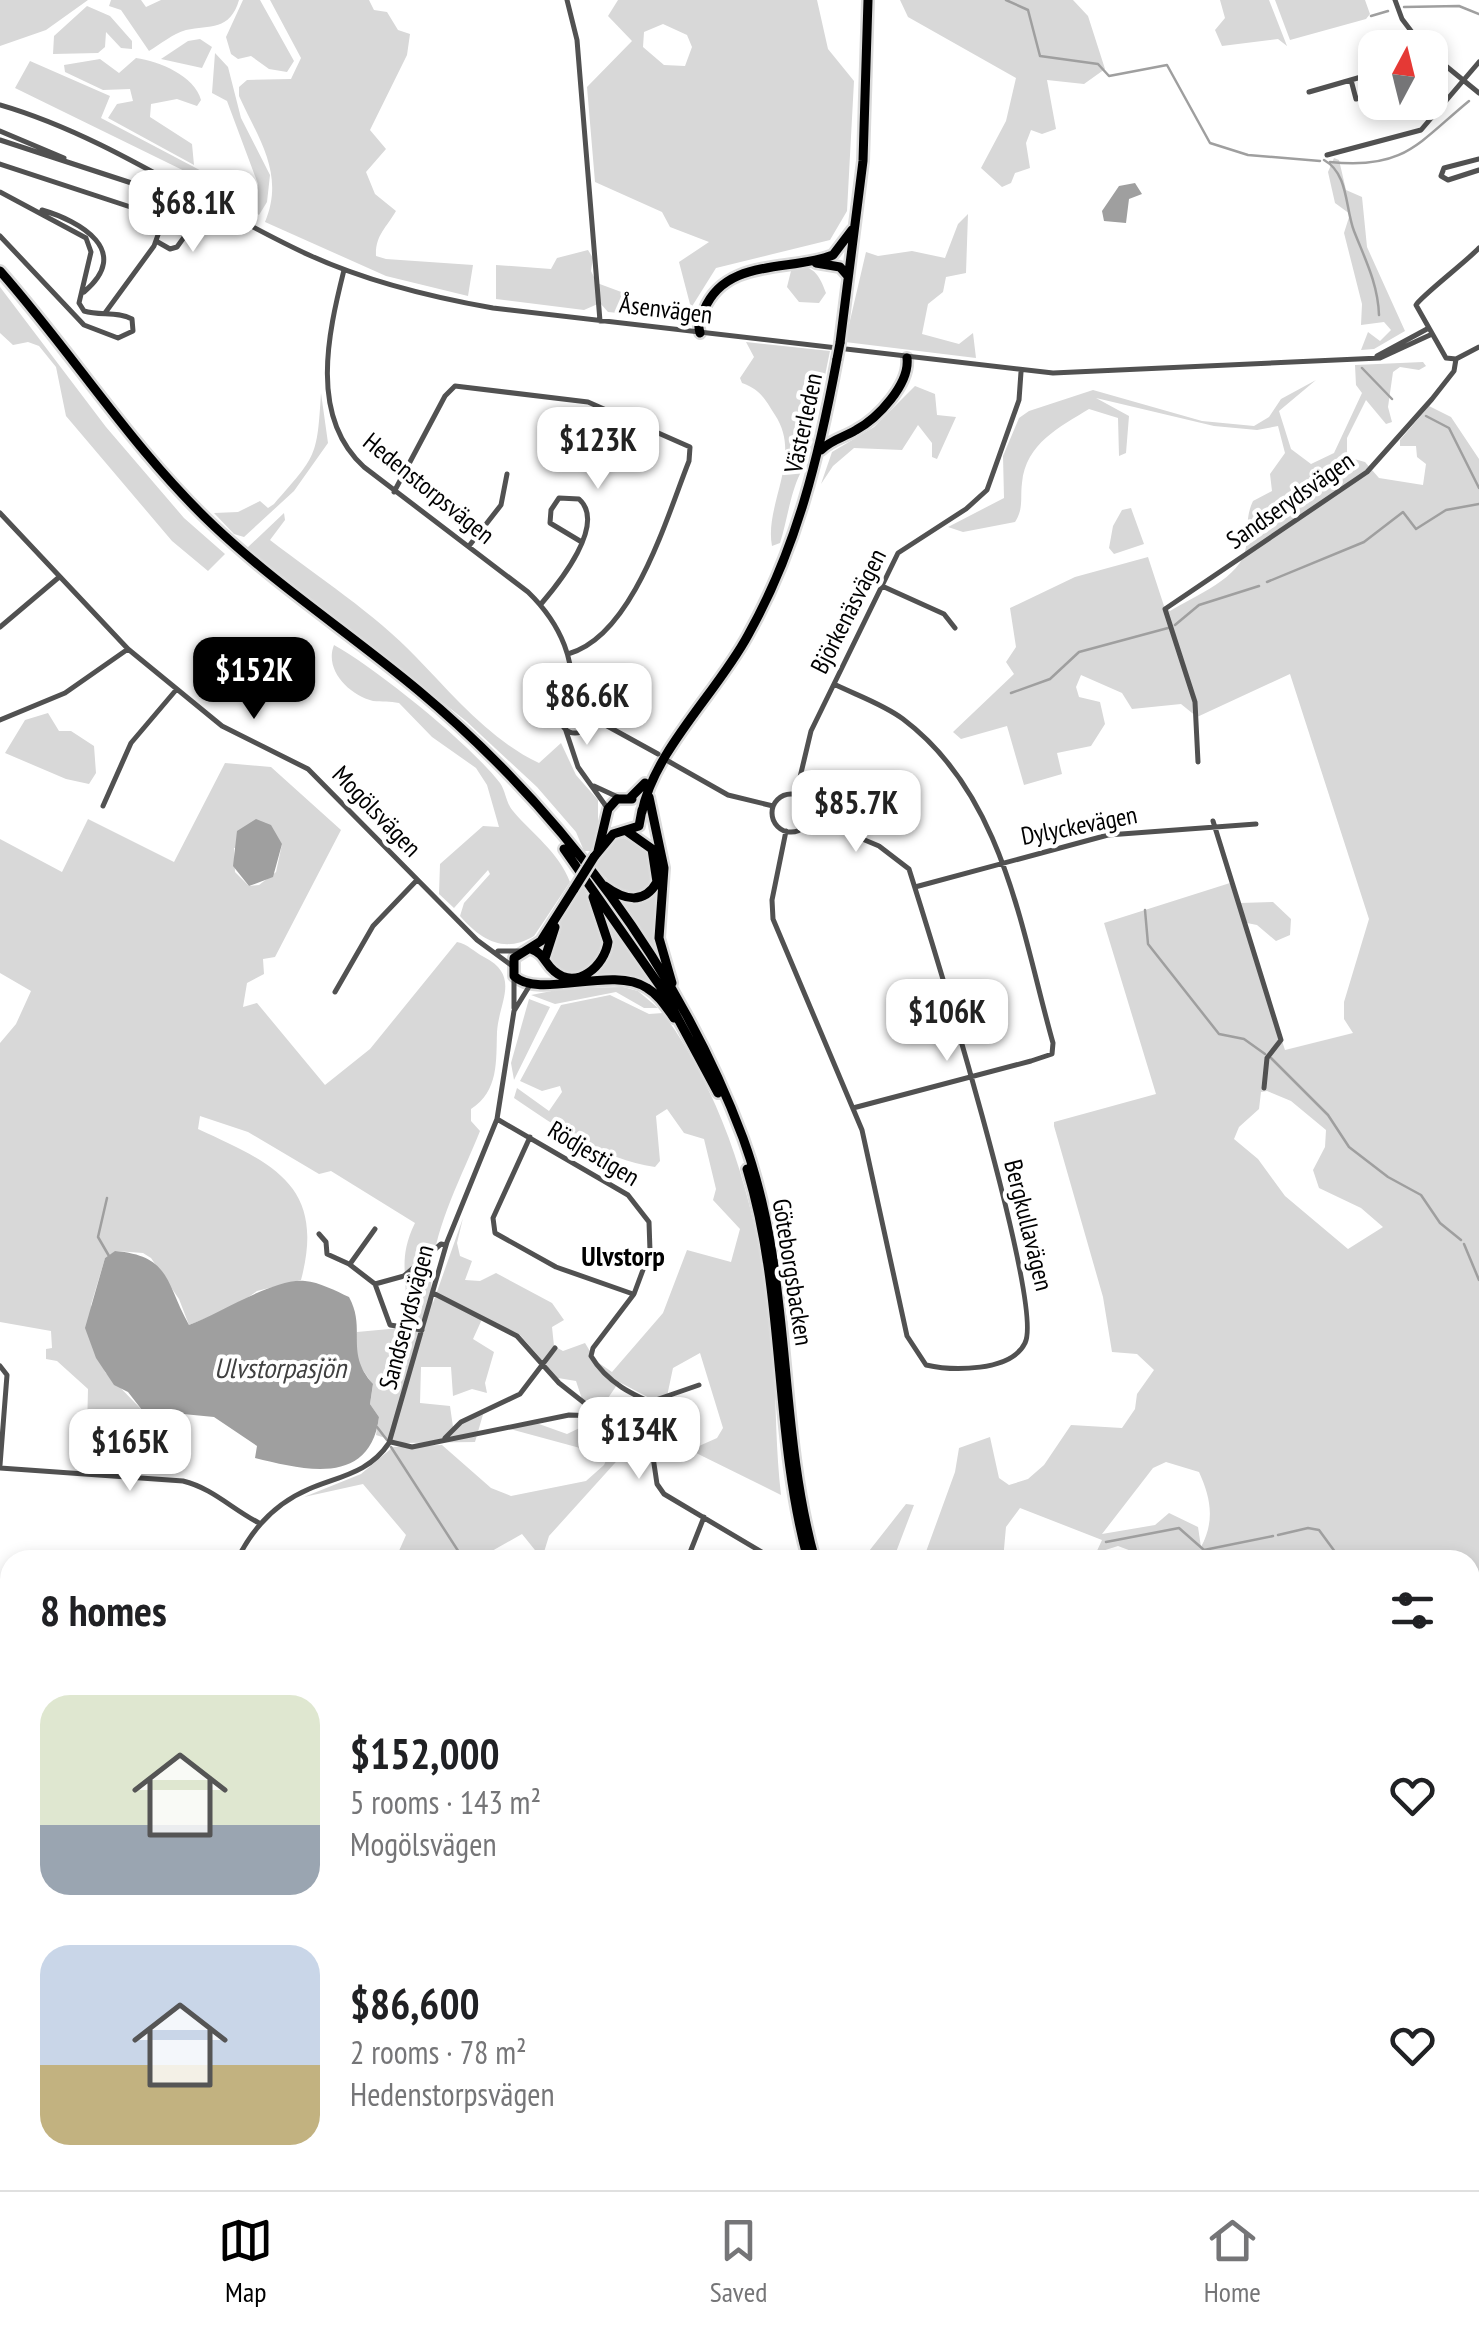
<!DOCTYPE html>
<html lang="en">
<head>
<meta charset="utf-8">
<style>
  :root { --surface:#fff; --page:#f6f6f6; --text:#202124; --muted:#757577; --line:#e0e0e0; --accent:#000 }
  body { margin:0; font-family:"PT Sans Narrow",sans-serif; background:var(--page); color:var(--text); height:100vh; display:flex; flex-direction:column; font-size:38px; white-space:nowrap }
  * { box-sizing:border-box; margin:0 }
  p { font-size:32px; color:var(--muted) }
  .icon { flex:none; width:55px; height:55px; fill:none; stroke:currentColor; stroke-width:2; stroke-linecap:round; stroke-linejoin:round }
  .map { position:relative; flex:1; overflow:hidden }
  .sheet { position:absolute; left:0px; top:1550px; width:1480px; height:640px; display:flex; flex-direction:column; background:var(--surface); border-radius:30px 30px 0 0; box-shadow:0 5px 15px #0003 }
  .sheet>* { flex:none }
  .needle { width:65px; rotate:7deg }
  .controls { position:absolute; left:1358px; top:30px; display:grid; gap:20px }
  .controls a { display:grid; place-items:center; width:90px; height:90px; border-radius:20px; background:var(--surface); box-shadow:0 5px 15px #0003; font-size:50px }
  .price { position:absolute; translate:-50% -85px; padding:0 22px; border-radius:20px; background:#fff; color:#222; font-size:32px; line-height:65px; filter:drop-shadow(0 2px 5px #0008) }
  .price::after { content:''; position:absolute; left:50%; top:60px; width:30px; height:22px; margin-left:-15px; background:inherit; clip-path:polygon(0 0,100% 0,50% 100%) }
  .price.current { background:var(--accent); color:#fff }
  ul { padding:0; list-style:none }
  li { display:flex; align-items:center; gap:30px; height:250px; padding:0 40px }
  li span { display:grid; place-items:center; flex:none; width:280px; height:200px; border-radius:30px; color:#555 }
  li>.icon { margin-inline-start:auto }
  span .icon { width:120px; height:120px; fill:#fffc; stroke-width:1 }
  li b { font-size:42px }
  h2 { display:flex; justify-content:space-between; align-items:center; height:120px; padding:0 40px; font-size:42px }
  .dock { display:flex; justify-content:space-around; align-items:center; height:140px; border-top:2px solid var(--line); background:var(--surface); font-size:28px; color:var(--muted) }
  .dock a { display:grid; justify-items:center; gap:5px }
  .dock .current { color:var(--accent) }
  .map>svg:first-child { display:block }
  .green { fill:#d8d8d8; fill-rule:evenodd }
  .water { fill:#9f9f9f }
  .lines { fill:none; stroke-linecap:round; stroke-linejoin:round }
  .stream { stroke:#9f9f9f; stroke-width:2.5 }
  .highway-casing { stroke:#dbdbdb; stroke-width:14 }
  .minor { stroke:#515151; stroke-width:5 }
  .highway { stroke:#000; stroke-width:9 }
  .highway-bridge-casing { stroke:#dbdbdb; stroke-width:14; stroke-linecap:butt }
  .highway-bridge { stroke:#000; stroke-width:9 }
  .labels { text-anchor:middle; stroke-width:8; stroke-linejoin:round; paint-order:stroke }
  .street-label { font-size:25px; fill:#000; stroke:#fff }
  .neighbourhood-label { font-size:28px; font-weight:bold; fill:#000; stroke:#fff }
  .water-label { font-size:28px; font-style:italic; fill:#404040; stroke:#fff }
</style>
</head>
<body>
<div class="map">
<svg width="1479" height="2190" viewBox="0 0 1479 2190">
  <rect width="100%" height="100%" fill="#fff"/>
  <!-- green -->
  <path class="green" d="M0 0H88L46 30 0 46Z
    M111 0H141L146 7 161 0H239C230 31 210 25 186 30 172 34 161 44 149 51L121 10 109 6Z
    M243 0H260L294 61 287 72 269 69 251 56 238 59 231 54 226 37Z
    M270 0H369L374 10 387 12 398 30 410 34 407 55 370 130 386 149 366 172 375 194 396 211C386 228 375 236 376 256L386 259 473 265 468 296 386 276 265 222C285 174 259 140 239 96V87L247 80 291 79 301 58Z
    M618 0H817L828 49 854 81 847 211 830 240 716 268 691 308 679 262 709 242 670 227 662 212 595 182 587 87 632 41 608 16ZM663 24 687 35 692 47 685 66 664 65 643 47 644 32Z
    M900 0H1073L1088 16 1105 69 1084 84 1047 80 1056 129 1042 134 1031 130 1026 143 1030 168 1015 173 1011 183 1002 187 981 168 1006 121 1016 78 908 17Z
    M1220 0H1269L1287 46 1278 39 1222 46 1215 30 1225 18Z
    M1275 0H1365L1370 14 1366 19 1290 40Z
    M87 6 110 16 132 41V49L121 48 106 32 105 47 98 53 53 54 54 36Z
    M200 39 212 47 202 68 161 59 188 41Z
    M215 53 228 67 241 118 270 175 267 202 259 215 252 210 258 184 227 101 212 93Z
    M136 58C159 61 195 76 201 100L197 106 177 99 151 104 150 117 192 144 194 165 108 118 117 104 133 101 130 89 103 90 65 72 64 65 100 59 119 73Z
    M30 61 110 96 101 118 211 176 209 183 15 88Z
    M1334 158 1339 160 1346 190 1362 197 1367 247 1405 331 1374 349 1361 350 1368 332 1380 341 1391 330 1384 322 1361 325 1362 304 1344 233 1350 214 1335 203 1328 172Z
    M968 214 966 273 946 277 943 292 928 304 922 334 959 344 973 333 976 358 845 342 866 252 878 256 912 251 945 258 958 224Z
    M588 250 593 258 591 271 597 283 624 293 630 304 629 314 608 312 600 303 584 310 496 299V265L551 269 557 258Z
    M792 267C813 264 819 274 826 293L819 303 799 302 787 287Z
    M0 287 106 427 184 518 225 554 208 571 172 541 66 416 56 367 39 346 28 342 13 345 0 333Z
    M746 342 830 351 820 400 811 415C818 438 809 455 800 474 790 494 787 522 780 543L772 546C764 505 803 457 775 415 764 398 761 390 742 383L740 378 754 357Z
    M1423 362 1426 366 1419 370 1400 367 1393 372 1388 407 1392 422 1386 424 1366 400 1347 438V457L1365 462 1379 478 1423 485 1426 464 1417 457 1416 446H1400V440L1429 406 1451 417 1479 459V1764C1464 1804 1479 1814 1479 1849L1470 1853V1560H1227L1211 1553 1202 1560H1155L1118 1546 1096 1553 1102 1540 1020 1508 1006 1527 1003 1560H923L955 1472 959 1448 990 1437 999 1478 1009 1485 1028 1479 1044 1465 1071 1425 1122 1428 1135 1409 1137 1394 1154 1370 1137 1354 1112 1352 1103 1297 1054 1126V1122L1156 1094 1104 923 1230 883 1285 1050 1353 1033 1344 1019V1002L1369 919 1290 674 1197 717 1181 704 1132 709 1122 693 1081 675 1076 687 1079 697 1100 702 1105 724 1091 746 1057 753 1062 774 1024 785 1007 726 961 739 953 732 1014 674 1006 662 1016 647 1010 608 1075 577 1148 557 1164 606 1170 611C1194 596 1242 578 1246 547 1249 529 1245 518 1253 501L1272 491 1270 474 1285 453 1278 426 1257 430 1214 426 1096 398 1129 416 1126 453 1119 456 1118 418 1089 409C1060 427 1026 443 1022 483 1020 498 1024 508 1015 522L963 532 948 527 1004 498 1003 456 1019 418 1029 411 1093 390 1202 421 1254 426 1269 417 1281 399 1316 380 1279 411 1291 449 1311 464 1334 453 1362 393 1356 385 1355 365ZM1267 1091 1291 1101 1326 1130 1325 1147 1313 1170 1319 1188 1361 1208 1383 1227 1348 1249 1285 1196 1258 1159 1234 1139 1239 1127 1259 1109 1261 1092ZM1166 1462 1199 1472C1211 1498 1215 1521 1201 1547L1198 1527 1169 1513 1155 1525 1102 1534 1153 1468Z
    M915 386 935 394 937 415 956 417 937 459 932 457V443L918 425 902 450 854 448 833 466 821 484 832 452 874 427Z
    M321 393 328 443 294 491 244 537 234 534 214 513 238 512 260 501 268 508 274 504C317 455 317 457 321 393Z
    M1131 508 1144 544 1114 554 1109 548 1113 526 1122 510Z
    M284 513 285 520 270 540C318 577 374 613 416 657 452 694 491 741 539 763L561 743 576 775 598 800V830L591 851H584L576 832 537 787 466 721 247 548Z
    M334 645C377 669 470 744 500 783 506 792 506 803 513 811 533 835 558 851 570 882L534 936C504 954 481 940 460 916L464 903 490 874 488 870 454 908 439 894 440 864 483 826 499 827 487 785 476 768 432 737 399 703C390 701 382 702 373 701 349 695 324 670 334 645Z
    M48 713 59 731H71L94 746 96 773 89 784 66 779 5 753 25 720Z
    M225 763 271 767 341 830 275 957 263 959 264 974 247 983 243 1007 257 1003 325 1085 370 1049 457 942C468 944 474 952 484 957 521 976 499 1001 497 1032 496 1061 499 1091 471 1109V1121L480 1131C459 1184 423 1247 433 1303L463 1218 457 1243 460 1256 472 1261 465 1280 480 1281 496 1273 552 1303 564 1320 552 1327 554 1346 563 1351 585 1343 596 1361 612 1372 663 1313 687 1250 731 1262 740 1229 713 1200 716 1189 704 1139 684 1133 667 1109 656 1116 660 1161 655 1167C602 1159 557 1127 514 1098L517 1088 549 1111 562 1092 560 1086 542 1091 520 1081 561 1005 610 995 649 1014 663 1013C736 1113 766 1243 774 1365 776 1409 776 1451 781 1495L690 1450 717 1438 723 1428 700 1353 673 1368 666 1401 657 1402 619 1382 606 1401 608 1430 580 1448 510 1429 506 1426 539 1424 567 1434 590 1423 576 1381 558 1378 520 1335 483 1317 473 1339 494 1352 485 1383 487 1393 472 1389 453 1396 451 1367H421L420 1403 450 1406 453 1427 484 1411 475 1442 401 1443 376 1435 379 1417 370 1404 373 1385 355 1358 357 1332 400 1328C415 1282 393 1268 415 1223L331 1171 319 1174 248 1132 200 1116 198 1129C274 1164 326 1186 301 1280L257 1291 236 1306 189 1325 179 1299 151 1258 143 1253 116 1251 105 1258 91 1305 105 1372 142 1410 179 1414 167 1441 157 1438V1446L171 1451 170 1459 141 1466 120 1455 117 1470 92 1472 86 1468 88 1389 57 1361 46 1359V1349L52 1348 51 1331 0 1322V1043L16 1024 31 991 0 973V839L62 872 88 819 174 862ZM282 844 276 872 259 885 249 886 235 872 234 848Z
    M624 838 650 852 654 879 642 892 617 890 594 865 612 840Z
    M582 883 605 935 601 957C582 972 572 980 551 963L549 951 555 932Z
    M659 889V962L618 901 638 903Z
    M1273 902 1291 919 1290 935 1276 941 1257 925 1247 923 1240 903Z
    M600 905 658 991 635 978H588L608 957Z
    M623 987 638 991 658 1008H644L616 992 555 1004 531 995 567 988Z
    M529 999 550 1007 514 1080 511 1063Z
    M605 1441 625 1448 624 1453 549 1536 544 1552 550 1560H543L522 1534 476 1560H395L406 1535 363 1484 304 1497 361 1474 393 1447 442 1445 491 1488 511 1496 586 1481 604 1465 609 1454Z
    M906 1504 914 1505 893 1560H862Z
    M338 2180H785L783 2190H328Z
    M916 2180H1085L1097 2190H930Z"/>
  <!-- water -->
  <path class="water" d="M1135 183 1142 194 1129 199 1126 223 1104 221 1102 211 1119 186Z
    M256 819 271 825 282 844 273 877 249 886 233 866 237 831Z
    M115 1251C171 1256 165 1282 189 1325 219 1314 276 1277 305 1281 319 1282 336 1291 349 1297 367 1330 344 1352 373 1384L370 1404 379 1417C370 1487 304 1470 255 1458L257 1446 214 1417 142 1410 128 1392 114 1385 96 1358 85 1328 105 1258Z"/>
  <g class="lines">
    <!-- stream -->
    <path class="stream" d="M1006 0 1028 10 1040 56 1098 64 1109 76 1167 65 1210 143 1248 155 1320 161
      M1404 7 1459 6 1479 14
      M1371 16 1388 11
      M1324 160C1349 174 1345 208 1354 231 1365 259 1378 284 1379 315
      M1330 162C1404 170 1418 143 1469 101
      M1362 368 1392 399
      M1426 416 1449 428 1479 488
      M1267 582 1364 542 1403 512 1416 529 1446 510 1479 504
      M1175 625 1199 605 1259 586
      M1011 693 1050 679 1079 652 1168 628
      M1145 910 1148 944 1219 1034 1244 1039 1265 1054
      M1271 1058 1328 1115 1349 1147 1388 1177 1421 1195 1440 1223 1461 1240
      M107 1198 98 1237 109 1256
      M1464 1244 1479 1280
      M377 1427 387 1440
      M391 1447 464 1560
      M1278 1535 1308 1528 1319 1530 1341 1560
      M1106 1542 1179 1528 1204 1550 1273 1536
      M1470 1823 1476 1825
      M836 2180 848 2190
      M935 2180 949 2190"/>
    <!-- highway casing -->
    <g class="highway-casing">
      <path id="highway" d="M816 263 840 267 847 275
        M0 271C74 355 133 450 215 527 279 587 352 635 419 691 559 808 679 967 743 1138 794 1277 776 1420 815 1560
        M700 333C697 322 700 320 704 310 726 257 790 272 833 255L852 230
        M840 343 863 161 868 0
        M821 450C832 439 843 438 856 430 878 418 910 384 907 358
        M649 797 664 868 659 938 672 983
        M630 798 645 783
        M642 812C654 751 718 691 748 635 797 548 819 456 837 359
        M564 849 662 989 718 1093
        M598 851 608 809 617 799H632
        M594 857 613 834 639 826 642 810
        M605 886C624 900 644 905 657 882L652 849 628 832
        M574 889 541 941 514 958V976C539 1000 612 965 647 988 659 995 666 1007 674 1018
        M531 949C545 954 544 963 554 971 577 991 605 965 608 942L593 897
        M545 958 555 927
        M747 1169C786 1297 773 1431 808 1560
        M1470 2074 1479 2073"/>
    </g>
    <!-- minor -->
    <path class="minor" d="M567 0 577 40 600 321
      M1395 0 1402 19 1424 48
      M1430 53 1479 93
      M1351 80 1356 99 1375 93
      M1309 92 1375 73
      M0 105C110 137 206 208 309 255 368 282 430 297 493 308L1053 373 1380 358 1430 335
      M0 131 64 158
      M0 140 156 191 167 202 164 218 0 164
      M1327 155 1421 130 1479 62
      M1479 159 1444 168 1441 176 1448 180 1479 170
      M0 192 86 238 91 252 79 303 84 311C100 316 117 311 132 319L133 331 118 338 84 325 0 236
      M42 210C80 221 133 251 84 292
      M156 241 170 249 177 247 208 204
      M1479 248C1467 261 1420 297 1416 305L1446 358 1456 359 1479 347
      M344 270C328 334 309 417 364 467L528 592C559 622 581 665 567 708
      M105 313 154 246 164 218
      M1377 356 1427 329
      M394 492 445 396 455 386 588 402 690 447 689 461C666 519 633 636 568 654
      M0 513 128 649 222 726 308 769 477 940 511 965
      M469 546 501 505 507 474
      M882 586 944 614 955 628
      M541 604C559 583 607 524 579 499L559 498 551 510 550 523 580 541
      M0 627 58 578
      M834 684C856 695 883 704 903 719 1004 795 1021 930 1053 1043L1052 1054 1031 1061 853 1108
      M561 719a14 14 0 1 1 28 0a14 14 0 1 1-28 0Z
      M589 716 658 754
      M0 720 65 693 128 649
      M565 728 578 767 608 809
      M668 761 728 795 773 806
      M1198 762 1195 702 1165 609 1367 472 1432 399 1454 371 1456 359
      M594 786 620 798
      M796 794 811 731 898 553 966 509 987 490 1019 400 1021 372
      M772 813a19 19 0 1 1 38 0a19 19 0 1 1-38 0Z
      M103 806 131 743 176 690
      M1213 821 1281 1040 1267 1058 1264 1088
      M786 831 772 900 773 919 862 1130 907 1336 926 1365C952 1371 1011 1372 1025 1343 1045 1305 929 932 909 869L879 846 810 817
      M915 887 1108 835 1256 824
      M498 951H521
      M335 992 373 926 417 880
      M514 1008V976
      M497 1119 628 1195 649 1222 650 1251 634 1294 593 1348 591 1356C613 1393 653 1401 689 1420
      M530 1137 493 1218 495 1233 556 1267 633 1294
      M319 1234 326 1242 327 1254 349 1264 375 1284 404 1276 441 1244 446 1245
      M350 1264 375 1229
      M375 1284 390 1325 422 1330
      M433 1293 517 1336 559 1383 653 1457 657 1484 664 1494 775 1560
      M0 1366 7 1375 0 1465
      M647 1403 699 1385
      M445 1438 461 1422 520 1394 555 1348
      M391 1442 412 1447 569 1415 600 1416
      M0 1468 183 1481C212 1488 232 1509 259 1523
      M237 1560C252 1529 276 1503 309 1489 340 1476 369 1473 389 1443L447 1242 497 1119 514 1011 530 985
      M687 1560 704 1517
      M1470 1916 1479 1900
      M0 2029 10 2013
      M1470 2047 1479 2044
      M1330 2190 1345 2180"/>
    <!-- highway -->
    <use href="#highway" class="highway"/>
    <!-- highway-bridge casing -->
    <g class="highway-bridge-casing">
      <path id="highway-bridge" d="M837 359 840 343
        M574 889 594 857"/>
    </g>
    <!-- highway-bridge -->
    <use href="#highway-bridge" class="highway-bridge"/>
  </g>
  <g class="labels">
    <!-- street labels -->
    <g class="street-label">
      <text transform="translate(666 309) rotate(7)" y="9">Åsenvägen</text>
      <text transform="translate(803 423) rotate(-78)" y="9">Västerleden</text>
      <text transform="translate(429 488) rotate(39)" y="9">Hedenstorpsvägen</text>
      <text transform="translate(1290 500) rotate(-35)" y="9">Sandserydsvägen</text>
      <text transform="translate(848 611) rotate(-63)" y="9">Björkenäsvägen</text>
      <text transform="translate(377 811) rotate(46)" y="9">Mogölsvägen</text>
      <text transform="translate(1079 825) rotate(-11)" y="9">Dylyckevägen</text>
      <text transform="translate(594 1153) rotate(31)" y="9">Rödjestigen</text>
      <text transform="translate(1029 1225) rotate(76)" y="9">Bergkullavägen</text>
      <text transform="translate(793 1272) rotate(81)" y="9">Göteborgsbacken</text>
      <text transform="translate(406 1317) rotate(-75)" y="9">Sandserydsvägen</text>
    </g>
    <!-- neighbourhood labels -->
    <g class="neighbourhood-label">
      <text x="623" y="1266">Ulvstorp</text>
    </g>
    <!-- water labels -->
    <g class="water-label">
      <text x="280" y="1378">Ulvstorpasjön</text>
    </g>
  </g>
</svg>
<div class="controls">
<a><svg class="needle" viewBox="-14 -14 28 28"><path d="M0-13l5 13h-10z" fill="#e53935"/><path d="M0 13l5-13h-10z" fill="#757577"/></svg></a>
</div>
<b class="price" style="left:193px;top:255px">$68.1K</b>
<b class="price" style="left:598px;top:492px">$123K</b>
<b class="price current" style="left:254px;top:722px">$152K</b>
<b class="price" style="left:587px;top:748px">$86.6K</b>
<b class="price" style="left:856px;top:855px">$85.7K</b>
<b class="price" style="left:947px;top:1064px">$106K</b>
<b class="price" style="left:639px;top:1482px">$134K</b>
<b class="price" style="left:130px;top:1494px">$165K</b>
<section class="sheet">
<h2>8 homes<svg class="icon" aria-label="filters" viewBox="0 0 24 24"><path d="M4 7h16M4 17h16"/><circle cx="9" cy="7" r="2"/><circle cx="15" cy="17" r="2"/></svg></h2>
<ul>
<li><span style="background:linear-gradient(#dfe7d0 65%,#9aa5b1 0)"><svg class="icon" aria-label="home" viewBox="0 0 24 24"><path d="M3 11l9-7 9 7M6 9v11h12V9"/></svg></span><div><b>$152,000</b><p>5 rooms · 143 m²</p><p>Mogölsvägen</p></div><svg class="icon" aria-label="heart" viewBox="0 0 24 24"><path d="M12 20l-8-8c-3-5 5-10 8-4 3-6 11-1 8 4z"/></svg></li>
<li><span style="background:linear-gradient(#c9d6e8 60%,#c2b280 0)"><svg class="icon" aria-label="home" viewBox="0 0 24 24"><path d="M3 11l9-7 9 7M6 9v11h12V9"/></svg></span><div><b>$86,600</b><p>2 rooms · 78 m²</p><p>Hedenstorpsvägen</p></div><svg class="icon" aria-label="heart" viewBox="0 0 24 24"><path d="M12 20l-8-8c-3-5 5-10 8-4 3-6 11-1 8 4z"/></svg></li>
</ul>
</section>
</div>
<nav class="dock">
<a class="current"><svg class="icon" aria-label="map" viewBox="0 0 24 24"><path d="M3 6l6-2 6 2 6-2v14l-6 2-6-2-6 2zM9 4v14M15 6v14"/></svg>Map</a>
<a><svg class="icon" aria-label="saved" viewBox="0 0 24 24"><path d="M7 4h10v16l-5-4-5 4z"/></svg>Saved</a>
<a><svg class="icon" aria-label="home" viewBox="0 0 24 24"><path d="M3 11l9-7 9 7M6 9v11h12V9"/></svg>Home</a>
</nav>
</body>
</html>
